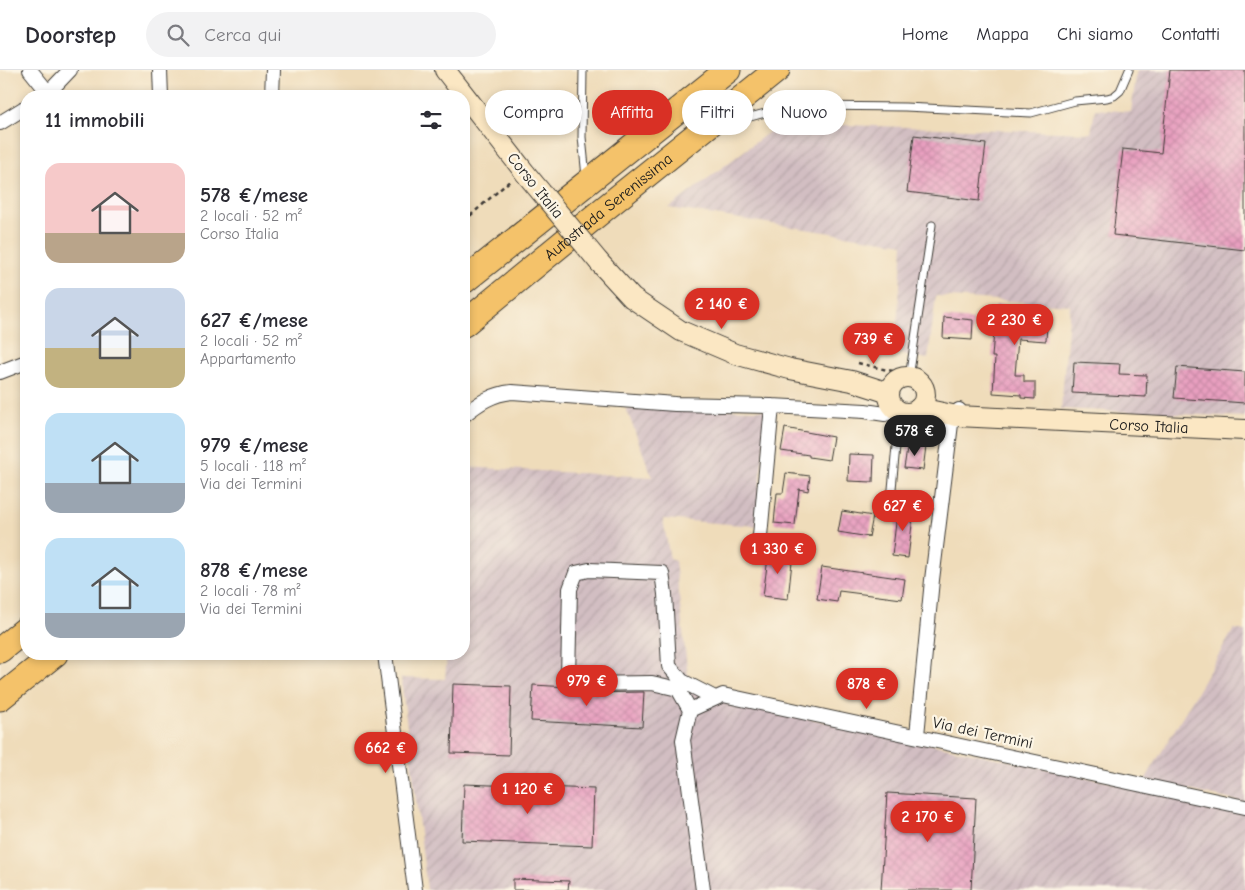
<!DOCTYPE html>
<html lang="it">
<head>
<meta charset="utf-8">
<style>
  :root { --surface:#fff; --page:#f2f2f3; --text:#2b2b33; --muted:#7c7c81; --line:#e1e1e2; --accent:#d93025 }
  body { margin:0; font-family:"Comic Neue",sans-serif; background:var(--page); color:var(--text); height:100vh; display:flex; flex-direction:column; font-size:19px; white-space:nowrap }
  * { box-sizing:border-box; margin:0 }
  p { font-size:16px; color:var(--muted) }
  .icon { flex:none; width:28px; height:28px; fill:none; stroke:currentColor; stroke-width:2; stroke-linecap:round; stroke-linejoin:round }
  .map { position:relative; flex:1; overflow:hidden }
  .side { position:absolute; left:20px; top:20px; width:450px; height:570px; display:flex; flex-direction:column; background:var(--surface); border-radius:20px; box-shadow:0 2px 8px #0003 }
  .side>* { flex:none }
  .banner { position:absolute; left:485px; top:20px; width:475px; height:45px; display:flex; gap:10px }
  .price { position:absolute; translate:-50% -42px; padding:0 11px; border-radius:18px; background:var(--accent); color:#fff; font-size:16px; line-height:32px; filter:drop-shadow(0 1px 2px #0008) }
  .price::after { content:''; position:absolute; left:50%; top:30px; width:15px; height:11px; margin-left:-8px; background:inherit; clip-path:polygon(0 0,100% 0,50% 100%) }
  .price.on { background:#222; color:#fff }
  ul { padding:0; list-style:none }
  li { display:flex; align-items:center; gap:15px; height:125px; padding:0 25px }
  li span { display:grid; place-items:center; flex:none; width:140px; height:100px; border-radius:15px; color:#555 }
  li>.icon { margin-inline-start:auto }
  span .icon { width:60px; height:60px; fill:#fffc; stroke-width:1 }
  li b { font-size:21px }
  h2 { display:flex; justify-content:space-between; align-items:center; height:60px; padding:0 25px; font-size:21px }
  .chip { padding:0 18px; border-radius:22px; background:var(--surface); box-shadow:0 2px 8px #0003; font-size:18px; line-height:45px }
  .chip.on { background:var(--accent); color:#fff }
  header { display:flex; align-items:center; gap:30px; box-sizing:border-box; height:70px; padding:0 25px; background:var(--surface); border-bottom:1px solid var(--line) }
  header strong { font-size:24px }
  nav { display:flex; gap:28px; margin-inline-start:auto; font-size:18px }
  .search { width:350px; height:45px; background:var(--page); display:flex; align-items:center; gap:12px; box-sizing:border-box; padding:0 18px; border-radius:28px; color:var(--muted); font-size:19px }
  .map>svg:first-child { display:block }
  .industrial { fill:url(#industrial-furrows) }
  .building { fill:url(#building-cross-hatch) }
  .lines { fill:none; stroke-linecap:round; stroke-linejoin:round }
  .lane-casing { stroke:#3c3934; stroke-width:9 }
  .street-casing { stroke:#3c3934; stroke-width:16 }
  .secondary-casing { stroke:#3c3934; stroke-width:22 }
  .highway-casing { stroke:#3c3934; stroke-width:27 }
  .path { stroke:#3c3934; stroke-width:2.5; stroke-dasharray:4 4; stroke-linecap:butt }
  .lane { stroke:#fff; stroke-width:7 }
  .street { stroke:#fff; stroke-width:14 }
  .secondary { stroke:#fbe7c3; stroke-width:20 }
  .highway { stroke:#f4c26a; stroke-width:25 }
  .secondary-bridge-casing { stroke:#3c3934; stroke-width:22; stroke-linecap:butt }
  .secondary-bridge { stroke:#fbe7c3; stroke-width:20 }
  .labels { text-anchor:middle; stroke-width:4.5; stroke-linejoin:round; paint-order:stroke }
  .street-label { font-size:16px; fill:#1c1c1c; stroke:#fcf5e5 }
</style>
</head>
<body>
<header>
<strong>Doorstep</strong>
<div class="search"><svg class="icon" aria-label="search" viewBox="0 0 24 24"><circle cx="10" cy="10" r="6"/><path d="M15 15l6 6"/></svg>Cerca qui</div>
<nav><a>Home</a><a>Mappa</a><a>Chi siamo</a><a>Contatti</a></nav>
</header>
<div class="map">
<svg width="1245" height="820" viewBox="0 0 1245 820">
  <defs>
    <pattern id="industrial-furrows" width="10" height="10" patternUnits="userSpaceOnUse" patternTransform="scale(1.25)"><rect width="10" height="10" fill="#d2bec2"/><path d="M-1 1l2-2M0 10L10 0M9 11l2-2" fill="none" stroke="#b4a3a6"/></pattern>
    <pattern id="building-cross-hatch" width="8" height="8" patternUnits="userSpaceOnUse" patternTransform="scale(1.25)"><rect width="8" height="8" fill="#e89fbf"/><path d="M0 0l8 8M0 8l8-8" fill="none" stroke="#c688a4"/></pattern>
  </defs>
  <rect width="100%" height="100%" fill="#fcf5e5"/>
  <filter id="ink" filterUnits="userSpaceOnUse"><feTurbulence type="fractalNoise" baseFrequency=".02" numOctaves="2"/><feDisplacementMap in="SourceGraphic" scale="10" xChannelSelector="R" yChannelSelector="G"/><feConvolveMatrix kernelMatrix="1 2 1 2 8 2 1 2 1" color-interpolation-filters="sRGB"/></filter>
  <filter id="wash" filterUnits="userSpaceOnUse"><feTurbulence type="fractalNoise" baseFrequency=".0096" numOctaves="4" result="noise"/><feDisplacementMap in="SourceGraphic" scale="20" xChannelSelector="R" yChannelSelector="G"/><feGaussianBlur stdDeviation="1.12" result="paint"/><feColorMatrix in="noise" values="0 0 0 0 0 0 0 0 0 0 0 0 0 0 0 0 0 1.4 0 .05"/><feComposite in="paint" operator="in"/></filter>
  <g filter="url(#wash)">
    <rect width="100%" height="100%" fill="#efdcba"/>
    <!-- industrial -->
    <path class="industrial" d="M1137 0H1245V347L1061 339 1070 235 936 226 928 289 895 283 903 174 669 138 781 53 1091 63 1095 39 1131 42Z
      M626 338 767 340 756 456 663 449 670 489 675 491 688 606 723 630 1245 741V820H427L401 608 445 609 447 584H464V397L652 407Z
      M1234 559 1245 561V733L1145 710Z"/>
    <g id="blocks">
      <!-- building -->
      <path class="building" d="M1170 0H1245V180L1113 165 1123 79 1161 83Z
        M914 65 986 74 979 131 907 122Z
        M996 235 1048 239 1046 271 1018 269 1015 305H1024V312H1035V329L1021 328V325L993 323 995 287H992Z
        M944 247 973 250 972 270 943 268Z
        M1074 292 1120 294 1119 304 1147 305 1146 327 1072 323Z
        M1177 297 1245 302V333L1174 328Z
        M785 358 833 367 829 390 809 387V385L781 381Z
        M908 373 926 376 923 400 904 398Z
        M849 384 874 385 873 412 848 411Z
        M786 403 810 406 808 421 799 419 795 455 774 453 777 423H783Z
        M898 436 914 438 908 488 892 486Z
        M842 441 873 446 869 467 838 462Z
        M769 480 793 483 788 529 763 526Z
        M822 497 905 509 902 529 839 521 837 532 817 529Z
        M453 614 511 616 509 685 451 683Z
        M533 615 569 617 582 623 644 622 642 657 531 651Z
        M464 714 594 719 592 776 462 771Z
        M887 723 976 728 971 820H881Z
        M513 809 569 811 568 820H513Z"/>
    </g>
  </g>
  <g filter="url(#ink)">
    <use href="#blocks" fill-opacity="0" stroke="#3c3934" stroke-width="1"/>
    <g class="lines">
      <!-- lane casing -->
      <g class="lane-casing">
        <path id="lane" d="M583 0 582 67 586 107
          M743 49 787 37 811 36 905 37 1031 43 1075 31 1107 28 1114 26 1120 21 1129 0
          M909 308 932 155
          M890 440 898 355 903 342"/>
      </g>
      <!-- street casing -->
      <g class="street-casing">
        <path id="street" d="M30 0 51 26
          M160 0 161 26
          M42 26 49 22 70 0
          M272 26 273 0
          M0 53 26 37
          M0 302 26 292
          M464 345C479 333 492 324 512 322L675 334 772 336 865 341 885 344 897 340
          M759 477 772 336
          M385 584 415 820
          M690 640 678 619 652 613 582 614 568 607 570 519 576 503 589 500 662 503 665 524 669 596 682 611 715 628
          M917 665 932 510 951 354 959 340
          M703 820 683 670 690 640 723 625 1245 737"/>
      </g>
      <!-- secondary casing -->
      <g class="secondary-casing">
        <g id="secondary">
          <path d="M445 0 526 104"/>
          <path d="M599 192 632 228 681 261 735 284 790 299 852 311 889 323"/>
          <circle cx="907" cy="325" r="18"/>
          <path id="s1" d="M919 338 957 346 1245 360"/>
        </g>
      </g>
      <!-- highway casing -->
      <g class="highway-casing">
        <g id="highway">
          <path d="M464 211 728 0"/>
          <path id="s2" d="M464 254 604 139 777 0"/>
          <path d="M0 580 26 559"/>
          <path d="M0 628 55 584"/>
        </g>
      </g>
      <!-- path -->
      <path class="path" d="M464 151 512 109
        M858 293 887 300 901 302"/>
      <!-- lane -->
      <use href="#lane" class="lane"/>
      <!-- street -->
      <use href="#street" class="street"/>
      <!-- secondary -->
      <use href="#secondary" class="secondary"/>
      <!-- highway -->
      <use href="#highway" class="highway"/>
      <!-- secondary-bridge casing -->
      <g class="secondary-bridge-casing">
        <path id="secondary-bridge" d="M526 104 599 192"/>
      </g>
      <!-- secondary-bridge -->
      <use href="#secondary-bridge" class="secondary-bridge"/>
    </g>
  </g>
  <g class="labels">
    <!-- street labels -->
    <g class="street-label">
      <text transform="translate(536 115) rotate(51)" y="6">Corso Italia</text>
      <text dy="6" stroke="none"><textPath href="#s2" startOffset="186">Autostrada Serenissima</textPath></text>
      <text dy="6" stroke="none"><textPath href="#s1" startOffset="231">Corso Italia</textPath></text>
      <text transform="translate(983 662) rotate(12)" y="6">Via dei Termini</text>
    </g>
  </g>
</svg>
<b class="price" style="left:722px;top:260px">2 140 €</b>
<b class="price" style="left:1015px;top:276px">2 230 €</b>
<b class="price" style="left:874px;top:295px">739 €</b>
<b class="price on" style="left:915px;top:387px">578 €</b>
<b class="price" style="left:903px;top:462px">627 €</b>
<b class="price" style="left:778px;top:505px">1 330 €</b>
<b class="price" style="left:587px;top:637px">979 €</b>
<b class="price" style="left:867px;top:640px">878 €</b>
<b class="price" style="left:386px;top:704px">662 €</b>
<b class="price" style="left:528px;top:745px">1 120 €</b>
<b class="price" style="left:928px;top:773px">2 170 €</b>
<div class="banner">
<a class="chip">Compra</a>
<a class="chip on">Affitta</a>
<a class="chip">Filtri</a>
<a class="chip">Nuovo</a>
</div>
<section class="side">
<h2>11 immobili<svg class="icon" aria-label="filters" viewBox="0 0 24 24"><path d="M4 7h16M4 17h16"/><circle cx="9" cy="7" r="2"/><circle cx="15" cy="17" r="2"/></svg></h2>
<ul>
<li><span style="background:linear-gradient(#f6c9c9 70%,#b9a48a 0)"><svg class="icon" aria-label="home" viewBox="0 0 24 24"><path d="M3 11l9-7 9 7M6 9v11h12V9"/></svg></span><div><b>578 €/mese</b><p>2 locali · 52 m²</p><p>Corso Italia</p></div></li>
<li><span style="background:linear-gradient(#c9d6e8 60%,#c2b280 0)"><svg class="icon" aria-label="home" viewBox="0 0 24 24"><path d="M3 11l9-7 9 7M6 9v11h12V9"/></svg></span><div><b>627 €/mese</b><p>2 locali · 52 m²</p><p>Appartamento</p></div></li>
<li><span style="background:linear-gradient(#bfe0f5 70%,#9aa5b1 0)"><svg class="icon" aria-label="home" viewBox="0 0 24 24"><path d="M3 11l9-7 9 7M6 9v11h12V9"/></svg></span><div><b>979 €/mese</b><p>5 locali · 118 m²</p><p>Via dei Termini</p></div></li>
<li><span style="background:linear-gradient(#bfe0f5 75%,#9aa5b1 0)"><svg class="icon" aria-label="home" viewBox="0 0 24 24"><path d="M3 11l9-7 9 7M6 9v11h12V9"/></svg></span><div><b>878 €/mese</b><p>2 locali · 78 m²</p><p>Via dei Termini</p></div></li>
</ul>
</section>
</div>
</body>
</html>
